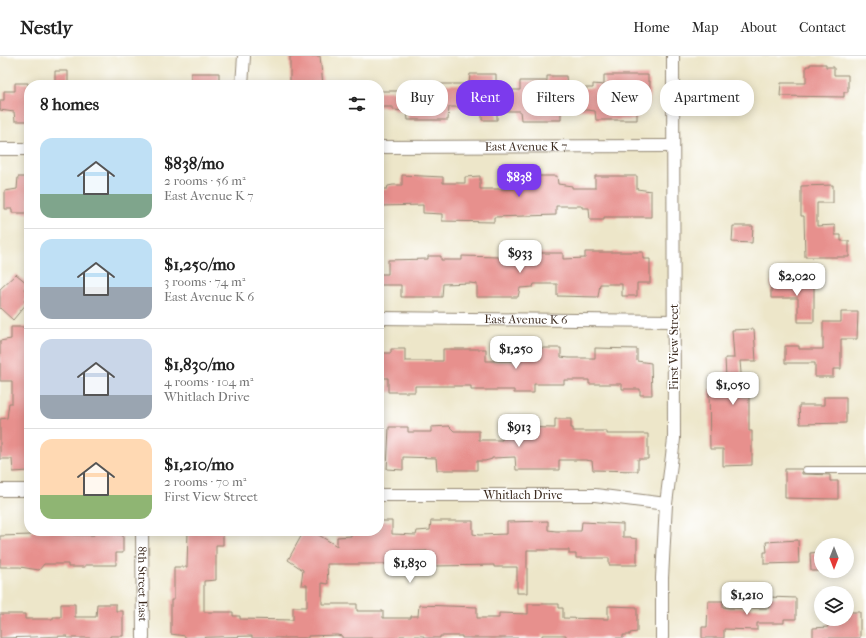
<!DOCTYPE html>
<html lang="en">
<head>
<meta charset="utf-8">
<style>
  :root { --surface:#fff; --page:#f6f6f6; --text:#222; --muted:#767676; --line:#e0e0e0; --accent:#7c3aed }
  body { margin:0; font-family:"IM FELL French Canon",serif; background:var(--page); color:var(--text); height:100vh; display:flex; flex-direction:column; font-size:15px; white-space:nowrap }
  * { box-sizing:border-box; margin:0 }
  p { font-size:13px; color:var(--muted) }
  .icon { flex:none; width:22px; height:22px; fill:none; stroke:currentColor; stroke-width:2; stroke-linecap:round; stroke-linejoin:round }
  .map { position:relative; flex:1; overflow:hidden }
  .sheet { position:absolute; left:24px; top:24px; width:360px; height:456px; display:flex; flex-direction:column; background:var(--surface); border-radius:16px; box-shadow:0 2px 10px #0003 }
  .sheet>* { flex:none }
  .banner { position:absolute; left:396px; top:24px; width:380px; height:36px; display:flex; gap:8px }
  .needle { width:26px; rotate:180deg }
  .fabs { position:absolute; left:814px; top:482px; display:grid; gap:8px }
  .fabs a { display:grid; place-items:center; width:40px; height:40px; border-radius:50%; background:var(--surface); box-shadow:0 2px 10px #0003; font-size:20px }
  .price { position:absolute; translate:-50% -34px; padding:0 9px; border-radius:8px; background:#fff; color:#222; font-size:13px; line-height:26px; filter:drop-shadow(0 1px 2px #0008) }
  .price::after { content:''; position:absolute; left:50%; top:24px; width:12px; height:9px; margin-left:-6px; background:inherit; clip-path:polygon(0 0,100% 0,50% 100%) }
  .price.on { background:var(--accent); color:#fff }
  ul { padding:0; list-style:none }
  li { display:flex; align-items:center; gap:12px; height:100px; padding:0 16px }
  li+li { border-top:1px solid var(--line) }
  li span { display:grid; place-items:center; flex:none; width:112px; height:80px; border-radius:12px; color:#555 }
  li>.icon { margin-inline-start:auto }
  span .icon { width:48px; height:48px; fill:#fffc; stroke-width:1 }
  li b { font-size:17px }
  h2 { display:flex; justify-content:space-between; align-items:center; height:48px; padding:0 16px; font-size:17px }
  .pill { padding:0 14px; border-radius:16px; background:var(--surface); box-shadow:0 2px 10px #0003; font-size:14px; line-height:36px }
  .pill.on { background:var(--accent); color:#fff }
  header { display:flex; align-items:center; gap:24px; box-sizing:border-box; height:56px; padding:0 20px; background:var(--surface); border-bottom:1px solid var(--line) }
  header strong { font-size:19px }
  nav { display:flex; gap:22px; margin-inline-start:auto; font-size:14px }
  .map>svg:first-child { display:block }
  .building { fill:#e7908d }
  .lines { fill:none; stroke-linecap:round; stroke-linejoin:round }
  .service-casing { stroke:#948874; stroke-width:8 }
  .minor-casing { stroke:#948874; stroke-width:14 }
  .service { stroke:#fff; stroke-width:6 }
  .minor { stroke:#fff; stroke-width:12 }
  .labels { text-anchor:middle; stroke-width:3.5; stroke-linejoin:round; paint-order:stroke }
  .street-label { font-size:12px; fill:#3b2a1e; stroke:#fff }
</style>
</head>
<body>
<header>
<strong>Nestly</strong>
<nav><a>Home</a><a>Map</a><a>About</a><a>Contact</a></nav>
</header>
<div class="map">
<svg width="866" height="582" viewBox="0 0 866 582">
  <rect width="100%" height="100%" fill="#fff"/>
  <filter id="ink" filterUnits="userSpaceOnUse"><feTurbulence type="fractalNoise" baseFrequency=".025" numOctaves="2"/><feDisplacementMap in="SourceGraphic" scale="8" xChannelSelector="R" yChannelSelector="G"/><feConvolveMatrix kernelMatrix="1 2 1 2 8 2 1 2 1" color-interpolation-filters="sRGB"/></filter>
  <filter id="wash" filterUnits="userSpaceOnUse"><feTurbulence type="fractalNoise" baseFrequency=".012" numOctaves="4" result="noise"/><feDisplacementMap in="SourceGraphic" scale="16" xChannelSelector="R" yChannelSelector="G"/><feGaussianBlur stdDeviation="0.9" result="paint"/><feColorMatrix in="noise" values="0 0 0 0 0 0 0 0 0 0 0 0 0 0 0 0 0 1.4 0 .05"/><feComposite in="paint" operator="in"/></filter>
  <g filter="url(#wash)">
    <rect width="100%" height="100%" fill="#ede6c9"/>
    <g id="blocks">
      <!-- building -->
      <path class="building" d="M290 0H320L323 29H290Z
        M810 8H826V11H834V19H848V36H844V41L780 40 781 27H806V10H810Z
        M55 15H68V29H55Z
        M191 17H219V29H191Z
        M470 18H496V34H520V25H547V20H566L567 32H593V28L604 29V19H648V25H650L649 49 637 51V64H596L595 55 587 54H561V64H521L520 55H497V64H482V52L454 51H449L448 64H408L407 55 393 54V51H379V35H405V28H469Z
        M15 27H28V65H15L14 56 0 54V44H4V35H15Z
        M402 119 443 121V127H465V121L480 120V133H514V120H557L558 128 572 130V132H595V120H637V133L651 135V161H604V164H590L589 152H582V150H556V159L494 161V166L442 165V158L423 157V149L379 150V133H387L388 130 393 129H402Z
        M18 121H29V157H12V153H5V135L17 133Z
        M833 129V147H817V170L835 169V179H841V185H849V201H805L804 160H801V130Z
        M733 170H753L752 187 732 186Z
        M585 196H643V203H650V227H637V240H622V228H600L598 241 557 240V228H534L533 231 520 232 518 241H477V228L470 227 443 228 442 241H401V229H379V218H388V204L428 203V200H441V204H462V200L532 202V197H563V203L585 202Z
        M16 218 28 228 24 233 29 239 24 245 27 247 13 264 0 252V233Z
        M771 225H814V266H798V242H771Z
        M841 256H858L857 283H841V313H833V321H815V307H785V290H799V293H823V266H841Z
        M11 271H29V415L13 416 12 403H0V363L7 362 9 347H12V325H0V285L11 283Z
        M754 273 756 305H740L743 341H749V375H752V409L723 410V393H710L709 333H715V323L726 322 725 302H734L732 274Z
        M521 292H561V301L569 302H595V292L637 293V305L651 307 652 339H640V333H622V328H589V324H564V328H534V337H514V334H471V330H415V336H388V322H379V297H391V293H405V305H443V293H486V305H520Z
        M824 341H846V367L800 368 799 349H824Z
        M555 363H571V372H573V375H607V378H648V403H638V415L593 414 592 405 585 404H559V414H516L515 401 492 402V403L485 405H477V414H437L436 402 403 401V414L387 413 389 371H408V376H431V371L449 370 454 375H479V384H502V382L510 381V371L555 372Z
        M785 413H802V418H806L830 419V425H838V443L785 442Z
        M379 465H392V478L416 479 417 475 430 474 431 465H473V478L479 479 507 478V466L548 465V474L556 475H581L582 466 623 468V481H631V482L637 483V509H609V502H576V498H569V494H527V537H517V511H494V509L434 510V504H427V495L405 496V497H398V502H394V508H327L328 528 322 527V548H357V555H383V562H411V560H418L419 549 477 551V562H499V557L528 558V548H559V552H563V562L608 563V550L637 551V576L630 577V579H623V582H566V579H542V582H462V580H440V582H424V580H400L399 582H342V580L337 579 308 580V582H252V580L185 582V580L171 578V544H174V511H187L188 475H223V489H216V524L204 525V556H233V560H240V563L293 564V551H307V529H301L303 514 288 504 304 475H312L337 490V481L351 480V475H379Z
        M31 475H73V479H94V475H110V478L123 479V497H116V509H85V511H68V508H44L39 514 20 511H0V480L31 479Z
        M798 484 799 507 764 508V496H767L766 486Z
        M821 496V515H811L810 497Z
        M769 541 796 542V563H784V567H757V574L724 573V582H702V571H707L708 545H723V551L729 552H769Z
        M61 548H75V561H96L97 548H116V555H123V580H110V582H67V580L0 582V558H25V563H53V561H61Z
        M847 556H860V582H813V572L828 571V563H847Z"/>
    </g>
  </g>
  <g filter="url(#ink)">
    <use href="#blocks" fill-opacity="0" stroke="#948874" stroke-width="1"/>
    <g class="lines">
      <!-- service casing -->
      <g class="service-casing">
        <path id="service" d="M806 414H866"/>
      </g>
      <!-- minor casing -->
      <g class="minor-casing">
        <g id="minor">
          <path d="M242 29 244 0"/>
          <path id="s1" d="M379 91 673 90"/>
          <path d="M0 93H29"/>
          <path id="s2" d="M379 262 674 265"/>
          <path d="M0 434H29"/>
          <path id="s3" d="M379 439H595L666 448"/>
          <path id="s4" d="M142 475 143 582"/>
          <path d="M662 582V522L666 448 674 383 673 0"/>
        </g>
      </g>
      <!-- service -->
      <use href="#service" class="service"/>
      <!-- minor -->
      <use href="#minor" class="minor"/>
    </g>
  </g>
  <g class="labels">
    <!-- street labels -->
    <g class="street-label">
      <text dy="4" stroke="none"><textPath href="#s1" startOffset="147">East Avenue K 7</textPath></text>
      <text dy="4" stroke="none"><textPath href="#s2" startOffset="147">East Avenue K 6</textPath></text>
      <text transform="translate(674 291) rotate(-90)" y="4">First View Street</text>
      <text dy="4" stroke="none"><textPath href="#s3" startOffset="144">Whitlach Drive</textPath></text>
      <text dy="4" stroke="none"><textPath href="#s4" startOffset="53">8th Street East</textPath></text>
    </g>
  </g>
</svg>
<div class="fabs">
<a><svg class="needle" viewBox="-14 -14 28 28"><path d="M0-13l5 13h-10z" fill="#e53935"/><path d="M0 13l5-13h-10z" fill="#767676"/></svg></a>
<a><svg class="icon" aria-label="layers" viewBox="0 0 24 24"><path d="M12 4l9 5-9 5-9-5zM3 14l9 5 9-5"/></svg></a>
</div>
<b class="price on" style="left:519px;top:142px">$838</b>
<b class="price" style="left:520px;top:218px">$933</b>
<b class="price" style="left:797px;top:241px">$2,020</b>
<b class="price" style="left:516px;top:314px">$1,250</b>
<b class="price" style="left:733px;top:350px">$1,050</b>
<b class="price" style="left:519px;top:392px">$913</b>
<b class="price" style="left:410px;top:528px">$1,830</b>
<b class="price" style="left:747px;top:560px">$1,210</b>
<div class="banner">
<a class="pill">Buy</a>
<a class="pill on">Rent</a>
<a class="pill">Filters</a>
<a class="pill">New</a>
<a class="pill">Apartment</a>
</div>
<section class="sheet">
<h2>8 homes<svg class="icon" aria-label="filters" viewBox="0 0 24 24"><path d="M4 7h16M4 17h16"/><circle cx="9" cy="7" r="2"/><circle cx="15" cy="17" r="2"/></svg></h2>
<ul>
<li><span style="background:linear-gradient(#bfe0f5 70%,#7fa58c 0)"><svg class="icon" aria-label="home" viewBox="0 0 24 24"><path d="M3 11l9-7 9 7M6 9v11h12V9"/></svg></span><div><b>$838/mo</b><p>2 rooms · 56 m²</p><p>East Avenue K 7</p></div></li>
<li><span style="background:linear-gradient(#bfe0f5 60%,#9aa5b1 0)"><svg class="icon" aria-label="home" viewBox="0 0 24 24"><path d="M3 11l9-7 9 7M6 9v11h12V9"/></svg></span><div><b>$1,250/mo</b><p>3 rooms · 74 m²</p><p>East Avenue K 6</p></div></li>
<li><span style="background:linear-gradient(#c9d6e8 70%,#9aa5b1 0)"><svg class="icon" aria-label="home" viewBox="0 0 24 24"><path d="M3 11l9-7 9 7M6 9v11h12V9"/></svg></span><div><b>$1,830/mo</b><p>4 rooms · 104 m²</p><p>Whitlach Drive</p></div></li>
<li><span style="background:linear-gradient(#ffd9b3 70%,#8fb573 0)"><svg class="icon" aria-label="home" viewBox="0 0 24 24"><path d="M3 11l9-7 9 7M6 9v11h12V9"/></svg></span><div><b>$1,210/mo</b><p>2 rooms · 70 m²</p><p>First View Street</p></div></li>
</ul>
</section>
</div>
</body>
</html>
